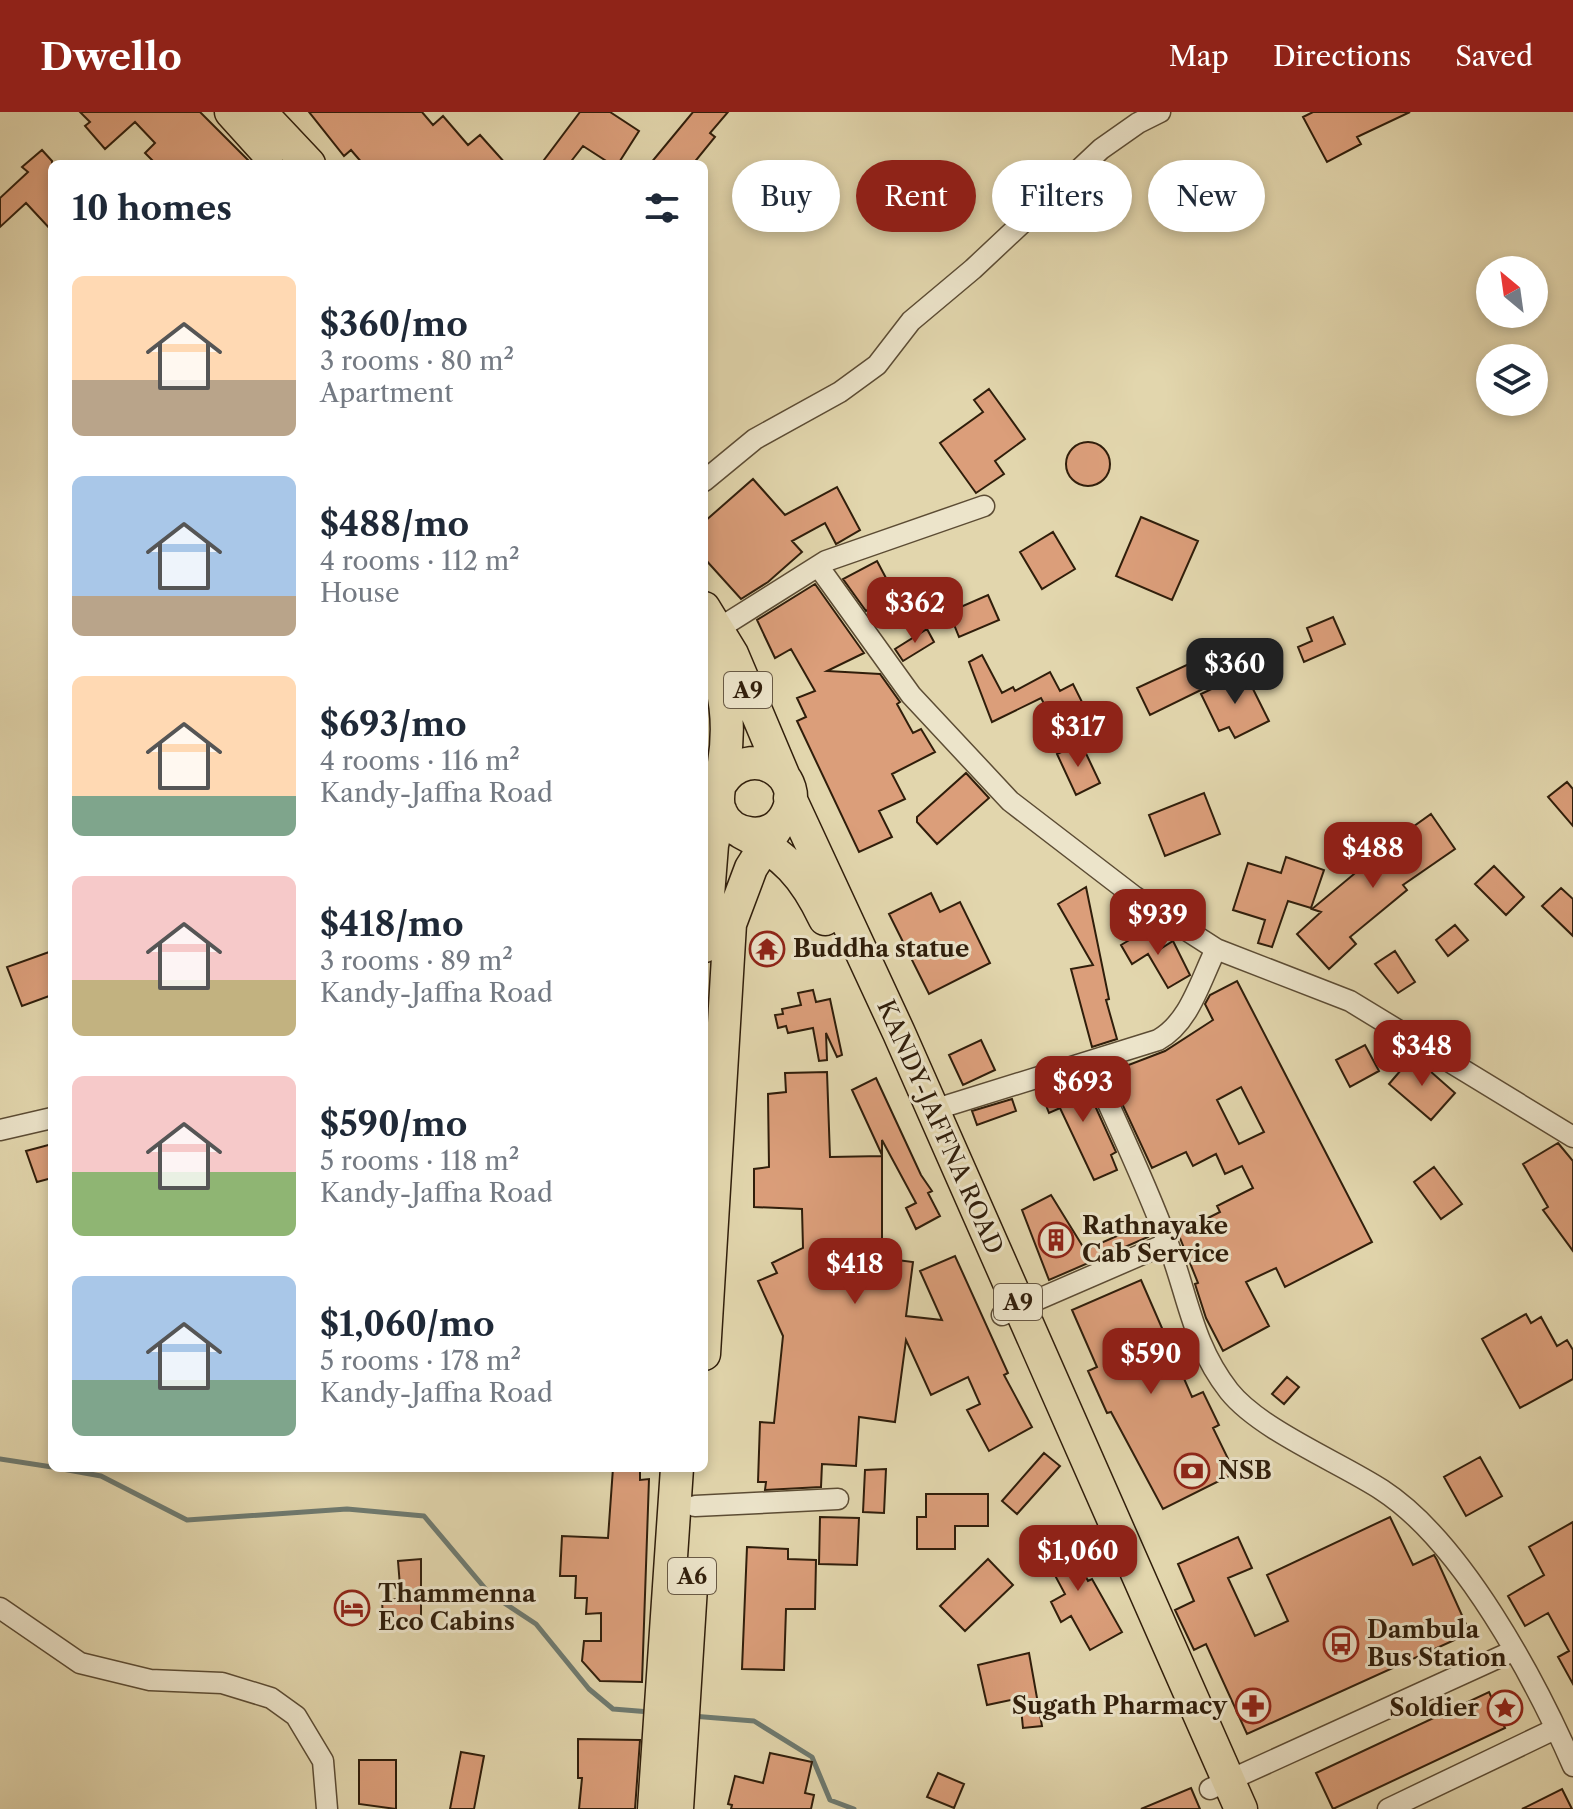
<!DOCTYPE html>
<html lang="en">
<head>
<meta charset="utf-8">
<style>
  :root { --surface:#fff; --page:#f6f6f7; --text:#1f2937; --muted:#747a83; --accent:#8f2418 }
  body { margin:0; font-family:"Libre Caslon Text",serif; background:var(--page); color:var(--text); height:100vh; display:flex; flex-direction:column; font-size:30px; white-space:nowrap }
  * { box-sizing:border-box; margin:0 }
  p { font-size:26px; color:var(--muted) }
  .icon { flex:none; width:44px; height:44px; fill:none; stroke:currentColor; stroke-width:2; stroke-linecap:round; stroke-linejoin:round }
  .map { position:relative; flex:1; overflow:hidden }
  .sheet { position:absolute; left:48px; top:48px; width:660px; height:1312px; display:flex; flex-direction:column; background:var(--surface); border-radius:12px; box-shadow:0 4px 12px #0003 }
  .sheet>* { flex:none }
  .banner { position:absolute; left:732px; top:48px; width:720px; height:72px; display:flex; gap:16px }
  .needle { width:52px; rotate:331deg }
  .controls { position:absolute; left:1476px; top:144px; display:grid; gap:16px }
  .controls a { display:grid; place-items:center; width:72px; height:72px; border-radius:50%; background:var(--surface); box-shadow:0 4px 12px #0003; font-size:40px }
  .price { position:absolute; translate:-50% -68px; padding:0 18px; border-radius:16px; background:var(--accent); color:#fff; font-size:26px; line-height:52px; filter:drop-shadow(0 2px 4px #0008) }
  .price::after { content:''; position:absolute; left:50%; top:48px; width:24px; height:18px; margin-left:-12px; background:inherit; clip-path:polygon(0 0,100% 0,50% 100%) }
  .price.selected { background:#222; color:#fff }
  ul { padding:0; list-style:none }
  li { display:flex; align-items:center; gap:24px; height:200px; padding:0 24px }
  li span { display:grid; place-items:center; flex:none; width:224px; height:160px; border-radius:12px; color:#555 }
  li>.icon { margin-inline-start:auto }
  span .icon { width:96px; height:96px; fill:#fffc; stroke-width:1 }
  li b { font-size:34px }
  h2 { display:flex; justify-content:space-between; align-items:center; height:96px; padding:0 24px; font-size:34px }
  .tag { padding:0 28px; border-radius:36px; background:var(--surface); box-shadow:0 4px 12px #0003; font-size:28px; line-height:72px }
  .tag.selected { background:var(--accent); color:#fff }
  header { display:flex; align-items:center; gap:48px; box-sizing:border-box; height:112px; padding:0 40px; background:var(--accent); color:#fff }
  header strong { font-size:38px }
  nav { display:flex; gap:44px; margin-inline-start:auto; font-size:28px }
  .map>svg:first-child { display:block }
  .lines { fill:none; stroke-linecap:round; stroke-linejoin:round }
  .stream { stroke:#6e7a70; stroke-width:5 }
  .building { fill:#db9e7a; stroke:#301e0b; stroke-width:2; fill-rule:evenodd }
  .minor-casing { stroke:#5c4c34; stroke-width:23 }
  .trunk-casing { stroke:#301e0b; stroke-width:35 }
  .minor { stroke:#ece4ca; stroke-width:20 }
  .trunk { stroke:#e2d6ad; stroke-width:32 }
  .labels { text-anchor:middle; stroke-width:6; stroke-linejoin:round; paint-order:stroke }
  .shield { fill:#ece4ca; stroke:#685944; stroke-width:2 }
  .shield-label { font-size:22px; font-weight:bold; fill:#301e0b }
  .poi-label { font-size:24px; font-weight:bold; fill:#301e0b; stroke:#ece4ca; text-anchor:start }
  .street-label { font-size:24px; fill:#301e0b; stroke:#ece4ca }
</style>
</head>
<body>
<header>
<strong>Dwello</strong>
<nav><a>Map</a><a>Directions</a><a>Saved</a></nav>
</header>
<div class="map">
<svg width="1573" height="1697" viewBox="0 0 1573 1697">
  <rect width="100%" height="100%" fill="#e2d6ad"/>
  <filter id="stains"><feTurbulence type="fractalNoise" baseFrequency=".0025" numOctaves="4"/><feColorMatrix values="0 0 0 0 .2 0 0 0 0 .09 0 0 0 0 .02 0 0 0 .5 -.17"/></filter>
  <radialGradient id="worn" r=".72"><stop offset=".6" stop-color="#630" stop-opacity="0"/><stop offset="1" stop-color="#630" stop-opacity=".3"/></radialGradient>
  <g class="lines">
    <!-- stream -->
    <path class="stream" d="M0 1347 52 1355
      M57 1356 101 1364 187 1408 347 1397 424 1404 489 1481 536 1512 589 1577 613 1597 650 1600
      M692 1604 754 1609 812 1645 830 1688 854 1697"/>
  </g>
  <!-- building -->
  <path class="building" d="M80 0H200L252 52H156L145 41 155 31 135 10 105 37 85 14 90 10Z
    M309 0H422L433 13 443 4 468 33 480 23 506 52H363L351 38 344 44Z
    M580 0H610L639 19 618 52H611L583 34 569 52H541Z
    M693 0H728L710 21 715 25 693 52H650Z
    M1313 0H1410L1357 25 1361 32 1327 50 1303 5Z
    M42 38 52 49V119L26 91 0 115V86L28 60 22 55Z
    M989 277 1025 327 995 349 1004 362 976 381 940 331 983 300 974 288Z
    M1066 352a22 22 0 1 1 44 0a22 22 0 1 1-44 0Z
    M753 367 785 403 837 375 860 418 836 432 825 411 792 429 802 440 768 470 741 487 704 446V410Z
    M1141 405 1198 429 1172 488 1116 464Z
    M1053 420 1075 457 1042 477 1020 440Z
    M877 449 895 483 866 499 843 467Z
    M815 472 864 541 827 559 880 562 900 590 897 592 913 621 921 617 935 640 892 662 905 687 879 699 892 725 859 740 797 609 806 605 797 586 815 579 791 537 775 546 757 508Z
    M988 483 999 508 959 525 949 500Z
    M1333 505 1345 532 1304 550 1298 535 1312 529 1307 516Z
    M927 517 934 530 903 549 895 537Z
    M982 543 1002 581 1013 575 1015 579 1050 560 1060 579 1073 572 1084 594 1054 610 1041 586 992 610 969 550Z
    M1191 551 1205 576 1150 603 1137 576Z
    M1245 561 1269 609 1235 626 1229 615 1219 619 1201 582Z
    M1081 631 1100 671 1076 683 1057 642Z
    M966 661 989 686 937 732 917 710V705Z
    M1567 670 1573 677V714L1548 685Z
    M1204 681 1220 722 1165 744 1149 703Z
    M1431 702 1455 737 1403 773 1407 778 1350 825 1356 832 1329 857 1297 822 1321 800 1312 797 1396 727Z
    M1286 745 1324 758 1311 796 1288 789 1272 835 1258 831 1265 808 1233 798 1248 751 1281 761Z
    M1494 754 1524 785 1506 803 1475 772Z
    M1086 775 1109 887 1106 888 1117 927 1092 935 1071 857 1093 853 1058 792Z
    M1561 776 1573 787V824L1542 794Z
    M931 781 940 800 960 790 990 851 929 882 889 802Z
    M1455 813 1468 828 1448 844 1436 828Z
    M1148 817 1160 837 1173 829 1190 863 1168 876 1148 842 1132 852 1121 833Z
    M52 839V883L22 894 7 855Z
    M1395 839 1415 870 1398 881 1375 852Z
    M1237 869 1372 1130 1285 1175 1276 1156 1246 1170 1269 1214 1223 1239 1206 1206 1195 1172 1198 1171 1178 1121 1220 1100 1217 1094 1253 1076 1242 1054 1225 1062 1216 1042 1193 1054 1186 1040 1152 1056 1112 970 1122 965 1118 957 1165 939 1213 908 1205 892 1210 883ZM1241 975 1264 1020 1239 1032 1217 988Z
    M813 878 816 890 830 887 842 943 837 945 826 921 827 948 819 949 813 916 788 921 786 914 778 916 775 903 783 902 782 897 801 893 798 881Z
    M981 928 995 958 963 973 949 943Z
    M1365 933 1379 959 1350 975 1336 948Z
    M1413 944 1455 981 1431 1008 1389 972Z
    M827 960 830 1045 882 1044V1146L913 1150 906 1204 942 1208 920 1159 955 1144 1008 1261 1004 1263 1032 1315 989 1339 967 1298 980 1292 968 1265 931 1283 906 1228 895 1310 859 1305 856 1354 822 1352 821 1375 765 1378 766 1370H758L760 1310 774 1311 783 1224 758 1169 777 1161 772 1151 803 1136 802 1097 754 1095V1057L769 1055 768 982 786 980 785 961Z
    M1082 965 1116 1040 1111 1043 1117 1058 1094 1068 1060 996 1049 1001 1040 978Z
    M876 966 921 1063 932 1079 928 1081 940 1104 916 1117 906 1096 916 1091 882 1028V1043L852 978Z
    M1012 987 1016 999 977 1013 972 999Z
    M1558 1031 1573 1049V1139L1543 1098 1548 1095 1523 1052Z
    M52 1032V1066L37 1070 26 1039Z
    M1434 1055 1462 1092 1441 1107 1414 1070Z
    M1051 1083 1085 1138 1142 1113 1148 1125 1049 1168 1022 1098Z
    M1141 1168 1192 1285 1203 1280 1219 1313 1213 1316 1235 1361 1163 1397 1111 1300 1107 1301 1088 1259 1097 1255 1072 1198Z
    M1526 1202 1531 1211 1541 1205 1557 1234 1567 1228 1573 1238V1267L1520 1296 1482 1227Z
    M1287 1265 1299 1275 1284 1292 1272 1282Z
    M1044 1341 1060 1354 1017 1402 1002 1389Z
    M1480 1345 1502 1384 1466 1404 1444 1365Z
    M613 1356H640V1368L649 1367 642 1570 600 1569 582 1549 584 1529H601V1501L586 1502 587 1486H575L576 1464H560L562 1424 608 1426Z
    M886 1357 884 1401 863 1400 865 1358Z
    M926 1382H988V1414H955V1437H917V1405H926Z
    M820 1405 859 1406 857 1453 819 1452Z
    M1390 1405 1413 1453 1434 1443 1437 1448 1470 1521 1247 1622 1206 1532 1194 1538 1175 1498 1194 1489 1178 1452 1238 1425 1252 1456 1228 1466 1255 1524 1288 1509 1267 1463Z
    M1573 1410V1572L1558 1545 1569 1539 1548 1501 1525 1514 1508 1484 1544 1463 1529 1435Z
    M1060 1415 1088 1469 1092 1467 1122 1520 1090 1538 1071 1504 1061 1510 1051 1490 1065 1482 1036 1428Z
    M747 1435 788 1437V1447L816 1448 815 1497H786L784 1558 742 1557Z
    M421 1447V1505L383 1508 382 1488 401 1487 398 1449Z
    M988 1447 1013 1473 965 1519 940 1494Z
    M1029 1541 1042 1614 1023 1616 1020 1586 987 1593 978 1553Z
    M1489 1580 1505 1616 1333 1697 1316 1661Z
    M578 1627 640 1628 635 1697H579L582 1666H578Z
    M461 1640 484 1644 474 1697H450Z
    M770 1641 812 1650 805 1681 814 1683 811 1697H731L732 1693 728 1692 735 1664 763 1671Z
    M359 1648H396V1697L359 1692Z
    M938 1661 964 1672 954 1696 927 1685Z
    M1191 1676 1200 1697H1141Z
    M1562 1677 1572 1697H1522Z"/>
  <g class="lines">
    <!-- minor casing -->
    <g class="minor-casing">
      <path id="minor" d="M704 369 755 327 840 280 877 253 911 209 973 157 1101 37 1138 11 1160 0
        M818 454 911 583 1010 689 1135 785 1216 837 1350 889 1573 1025
        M718 517 826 449 984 394
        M1090 951C1116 1010 1145 1069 1167 1129 1188 1183 1192 1232 1229 1279 1260 1318 1339 1350 1382 1378 1462 1430 1535 1567 1573 1654
        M933 998 1158 928C1190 910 1200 869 1216 837
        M0 1018 52 1006
        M1002 1203 1168 1131
        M695 1394 838 1387
        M0 1496 80 1551 150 1568 222 1571 271 1586 296 1604 323 1649 327 1697
        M1210 1677 1513 1539
        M1388 1697 1555 1617"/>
    </g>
    <!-- trunk casing -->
    <g class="trunk-casing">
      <path id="trunk" d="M231 0 268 41
        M260 0 309 52
        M704 496 732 542 784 665
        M704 532C726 569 731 608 724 651 722 666 714 684 720 699 731 726 770 730 785 705 810 664 750 627 721 671
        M790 686 899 921 1241 1697
        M741 720C785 743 804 763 825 807
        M704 834 712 733 720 698
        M704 1242 730 812 751 756 777 715
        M654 1697 677 1356
        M677 1697 691 1475"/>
    </g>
    <!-- minor -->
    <use href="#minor" class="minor"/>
    <!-- trunk -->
    <use href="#trunk" class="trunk"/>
  </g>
  <!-- icons -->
  <defs>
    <g id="temple-ring" transform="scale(1.8)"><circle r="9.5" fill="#ece4ca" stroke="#8f2418" stroke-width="1.5"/><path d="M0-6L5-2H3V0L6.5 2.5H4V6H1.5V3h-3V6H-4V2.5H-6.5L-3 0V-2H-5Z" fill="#8f2418"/></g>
    <g id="building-ring" transform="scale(1.8)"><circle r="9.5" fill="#ece4ca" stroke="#8f2418" stroke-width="1.5"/><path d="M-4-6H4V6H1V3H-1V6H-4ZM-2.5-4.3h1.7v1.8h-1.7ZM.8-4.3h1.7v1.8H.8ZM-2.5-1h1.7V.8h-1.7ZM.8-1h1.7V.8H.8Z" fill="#8f2418"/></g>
    <g id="bank-ring" transform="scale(1.8)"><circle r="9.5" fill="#ece4ca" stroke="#8f2418" stroke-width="1.5"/><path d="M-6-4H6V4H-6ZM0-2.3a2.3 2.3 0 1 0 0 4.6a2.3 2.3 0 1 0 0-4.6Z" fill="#8f2418"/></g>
    <g id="hotel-ring" transform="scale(1.8)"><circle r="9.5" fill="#ece4ca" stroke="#8f2418" stroke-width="1.5"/><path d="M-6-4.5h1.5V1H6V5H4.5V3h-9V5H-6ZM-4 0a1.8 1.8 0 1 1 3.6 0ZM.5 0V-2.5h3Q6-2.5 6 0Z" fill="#8f2418"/></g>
    <g id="bus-ring" transform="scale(1.8)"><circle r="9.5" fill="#ece4ca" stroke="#8f2418" stroke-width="1.5"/><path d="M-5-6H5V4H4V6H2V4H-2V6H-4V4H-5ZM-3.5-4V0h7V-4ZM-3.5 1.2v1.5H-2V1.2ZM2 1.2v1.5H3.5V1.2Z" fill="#8f2418"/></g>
    <g id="pharmacy-ring" transform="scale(1.8)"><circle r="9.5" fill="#ece4ca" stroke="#8f2418" stroke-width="1.5"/><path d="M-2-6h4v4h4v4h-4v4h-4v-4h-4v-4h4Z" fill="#8f2418"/></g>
    <g id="sight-ring" transform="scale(1.8)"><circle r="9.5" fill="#ece4ca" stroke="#8f2418" stroke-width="1.5"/><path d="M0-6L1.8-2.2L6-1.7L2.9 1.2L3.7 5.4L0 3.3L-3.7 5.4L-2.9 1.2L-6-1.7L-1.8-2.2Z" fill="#8f2418"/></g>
  </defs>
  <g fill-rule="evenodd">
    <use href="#temple-ring" x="767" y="837"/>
    <use href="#building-ring" x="1056" y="1128"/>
    <use href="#bank-ring" x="1192" y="1359"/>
    <use href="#hotel-ring" x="352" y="1496"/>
    <use href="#bus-ring" x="1341" y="1532"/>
    <use href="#pharmacy-ring" x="1253" y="1594"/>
    <use href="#sight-ring" x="1505" y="1596"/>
  </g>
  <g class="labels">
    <!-- shield labels -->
    <g class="shield">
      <rect x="724" y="560" width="48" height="36" rx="6"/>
      <rect x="994" y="1172" width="48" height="36" rx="6"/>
      <rect x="668" y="1446" width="48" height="36" rx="6"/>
    </g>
    <g class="shield-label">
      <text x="748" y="586">A9</text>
      <text x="1018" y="1198">A9</text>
      <text x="692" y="1472">A6</text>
    </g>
    <!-- poi labels -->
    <g class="poi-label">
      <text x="793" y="845">Buddha statue</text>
      <text x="1082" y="1122">Rathnayake<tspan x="1082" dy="28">Cab Service</tspan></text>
      <text x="1218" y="1367">NSB</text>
      <text x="378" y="1490">Thammenna<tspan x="378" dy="28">Eco Cabins</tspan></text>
      <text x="1367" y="1526">Dambula<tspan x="1367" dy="28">Bus Station</tspan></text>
      <text x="1227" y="1602" text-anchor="end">Sugath Pharmacy</text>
      <text x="1479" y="1604" text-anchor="end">Soldier</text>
    </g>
    <!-- street labels -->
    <g class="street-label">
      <text transform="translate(940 1015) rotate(66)" y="8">KANDY-JAFFNA ROAD</text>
    </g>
  </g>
  <rect width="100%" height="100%" filter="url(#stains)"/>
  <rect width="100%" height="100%" fill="url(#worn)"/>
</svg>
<div class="controls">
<a><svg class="needle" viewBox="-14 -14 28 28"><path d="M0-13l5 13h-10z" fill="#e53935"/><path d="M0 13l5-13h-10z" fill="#747a83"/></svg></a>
<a><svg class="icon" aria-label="layers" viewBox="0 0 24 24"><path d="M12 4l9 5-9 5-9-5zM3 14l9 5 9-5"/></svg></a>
</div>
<b class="price" style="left:915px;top:533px">$362</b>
<b class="price selected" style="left:1235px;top:594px">$360</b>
<b class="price" style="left:1078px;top:657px">$317</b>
<b class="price" style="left:1373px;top:778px">$488</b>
<b class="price" style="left:1158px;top:845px">$939</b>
<b class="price" style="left:1422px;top:976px">$348</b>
<b class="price" style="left:1083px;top:1012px">$693</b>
<b class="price" style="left:855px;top:1194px">$418</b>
<b class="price" style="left:1151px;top:1284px">$590</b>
<b class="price" style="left:1078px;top:1481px">$1,060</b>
<div class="banner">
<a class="tag">Buy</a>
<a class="tag selected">Rent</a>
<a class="tag">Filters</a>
<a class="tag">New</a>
</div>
<section class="sheet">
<h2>10 homes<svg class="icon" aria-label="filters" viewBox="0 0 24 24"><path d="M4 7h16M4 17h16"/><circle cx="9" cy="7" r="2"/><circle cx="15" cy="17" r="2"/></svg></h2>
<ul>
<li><span style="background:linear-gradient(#ffd9b3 65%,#b9a48a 0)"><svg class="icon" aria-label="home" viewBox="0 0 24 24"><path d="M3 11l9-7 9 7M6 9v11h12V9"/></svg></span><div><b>$360/mo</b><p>3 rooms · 80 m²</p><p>Apartment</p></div></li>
<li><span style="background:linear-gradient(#a9c7e8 75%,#b9a48a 0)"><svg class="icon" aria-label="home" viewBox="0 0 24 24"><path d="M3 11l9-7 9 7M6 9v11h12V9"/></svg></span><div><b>$488/mo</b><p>4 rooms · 112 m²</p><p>House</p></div></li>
<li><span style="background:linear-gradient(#ffd9b3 75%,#7fa58c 0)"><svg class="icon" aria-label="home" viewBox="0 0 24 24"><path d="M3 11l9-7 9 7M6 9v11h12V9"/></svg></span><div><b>$693/mo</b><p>4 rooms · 116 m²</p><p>Kandy-Jaffna Road</p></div></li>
<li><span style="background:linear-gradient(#f6c9c9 65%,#c2b280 0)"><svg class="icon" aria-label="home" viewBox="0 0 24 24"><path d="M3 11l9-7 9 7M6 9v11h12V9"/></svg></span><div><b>$418/mo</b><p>3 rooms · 89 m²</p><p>Kandy-Jaffna Road</p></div></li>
<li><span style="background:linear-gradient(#f6c9c9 60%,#8fb573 0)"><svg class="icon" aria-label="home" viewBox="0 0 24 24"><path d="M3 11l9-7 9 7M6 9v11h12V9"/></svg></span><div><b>$590/mo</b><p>5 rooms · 118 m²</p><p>Kandy-Jaffna Road</p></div></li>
<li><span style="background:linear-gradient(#a9c7e8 65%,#7fa58c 0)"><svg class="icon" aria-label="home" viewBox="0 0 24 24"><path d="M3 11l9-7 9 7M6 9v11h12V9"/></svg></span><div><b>$1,060/mo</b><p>5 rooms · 178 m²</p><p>Kandy-Jaffna Road</p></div></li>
</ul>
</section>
</div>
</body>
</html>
